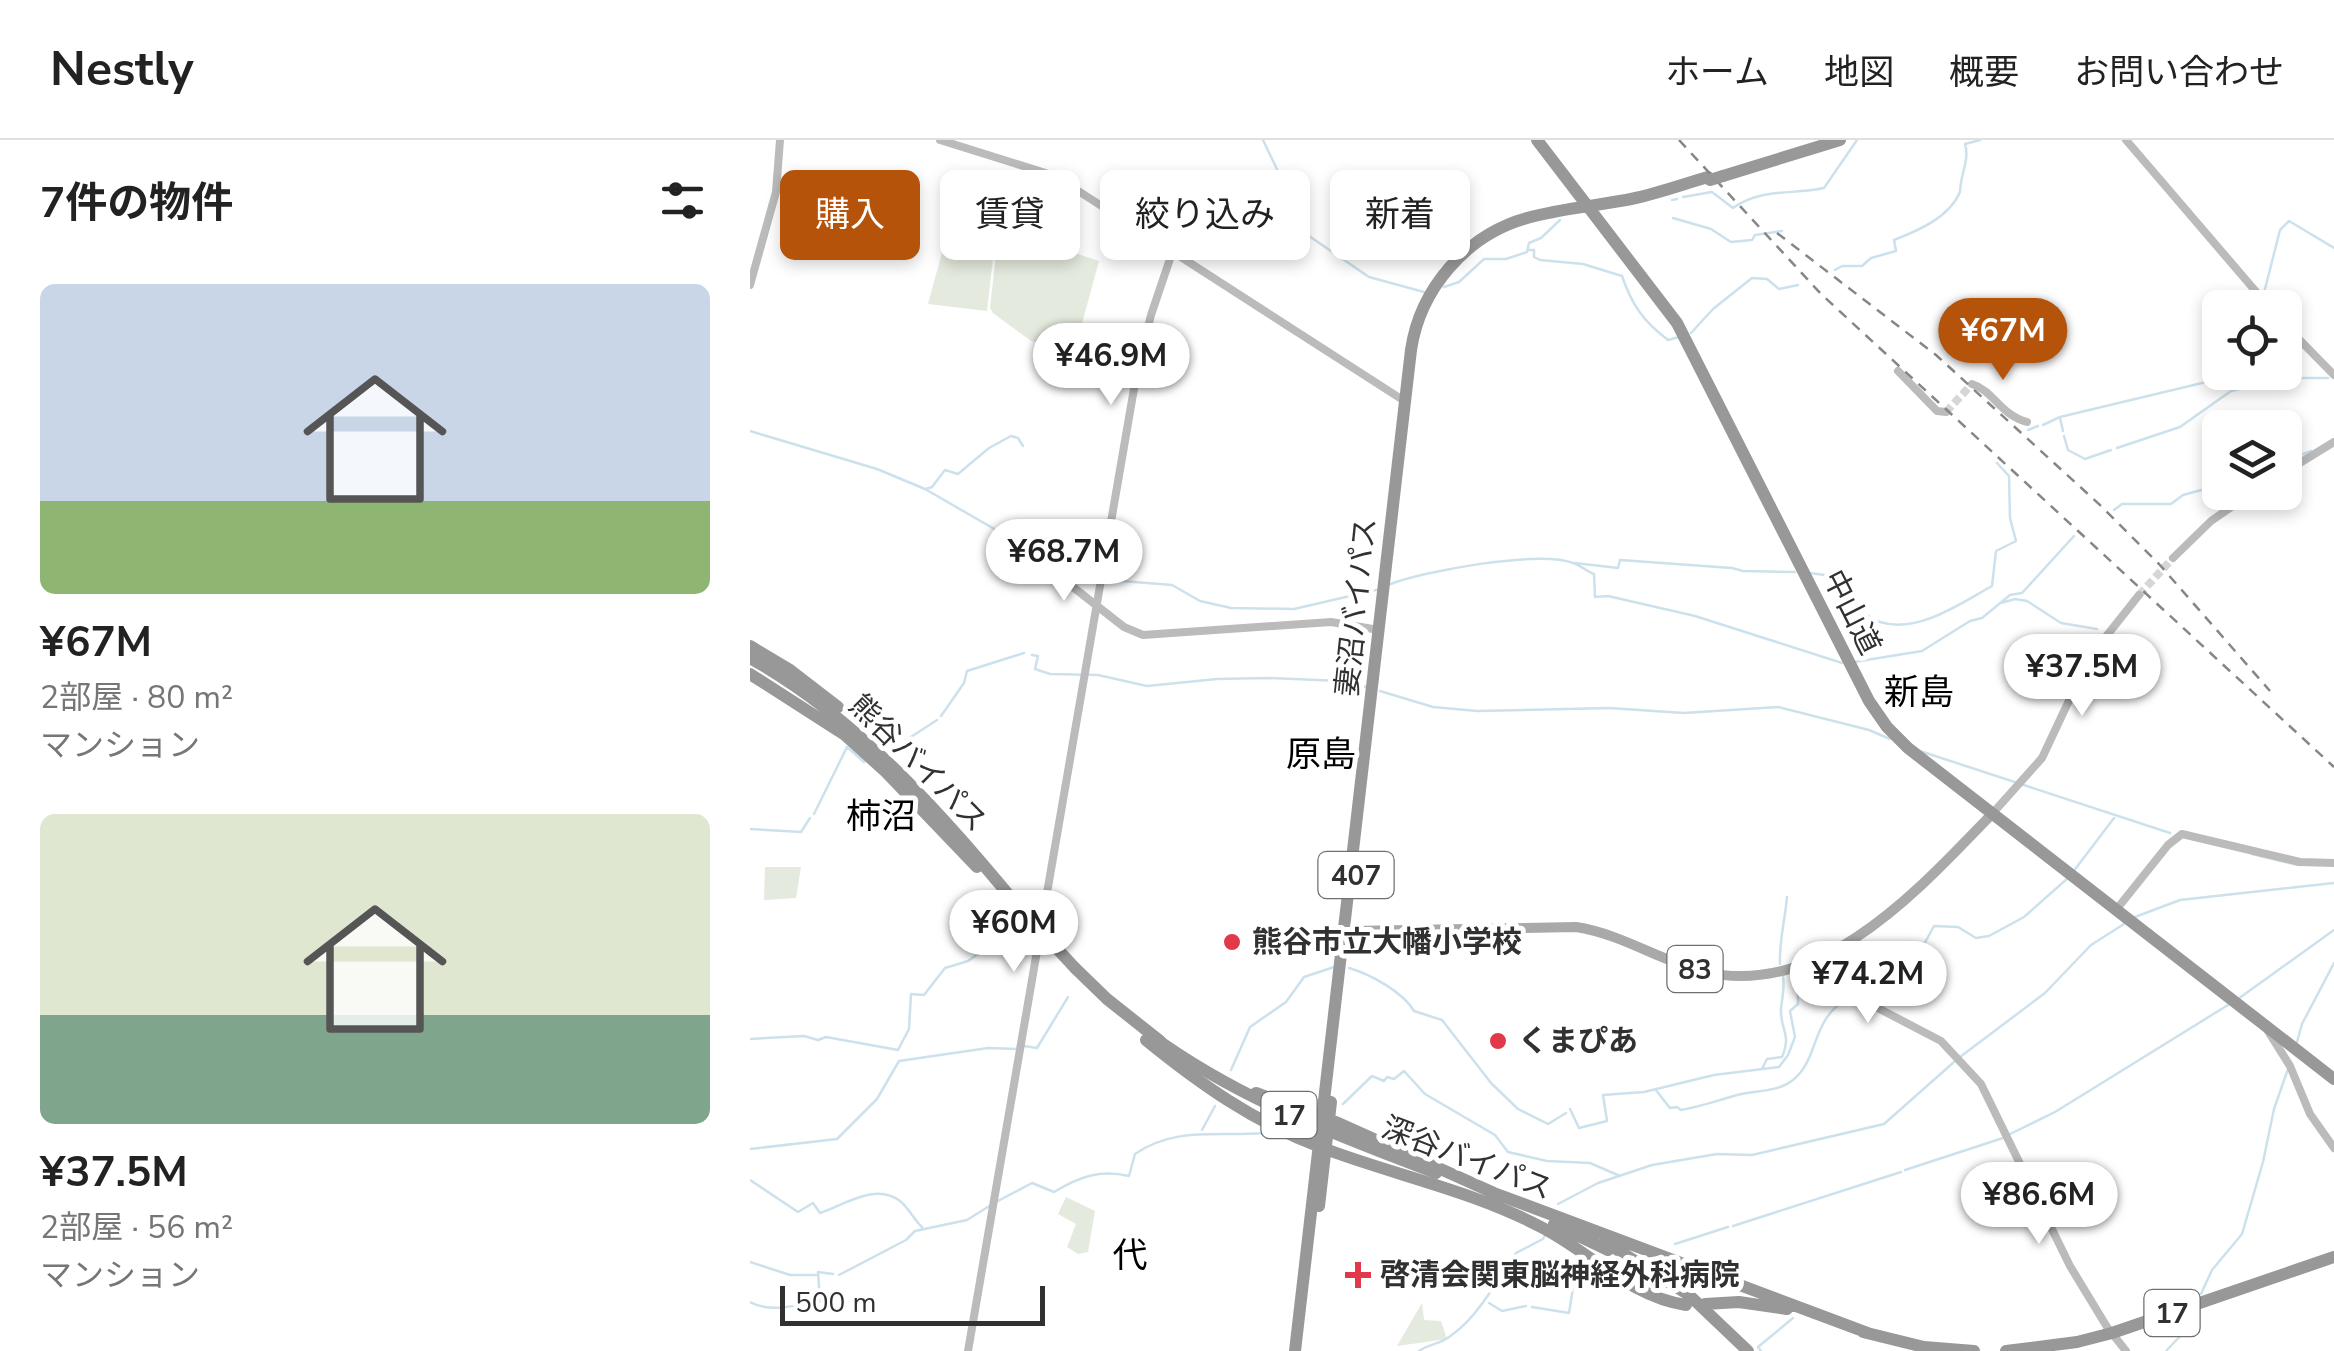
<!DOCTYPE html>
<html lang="ja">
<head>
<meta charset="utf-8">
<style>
  :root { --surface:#fff; --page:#f6f6f6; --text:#222; --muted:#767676; --line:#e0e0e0; --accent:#b45309 }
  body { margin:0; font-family:"Nunito Sans","Noto Sans JP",sans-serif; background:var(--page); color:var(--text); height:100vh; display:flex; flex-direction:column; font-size:38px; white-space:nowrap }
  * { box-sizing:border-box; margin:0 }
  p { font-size:32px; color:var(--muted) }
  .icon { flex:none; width:55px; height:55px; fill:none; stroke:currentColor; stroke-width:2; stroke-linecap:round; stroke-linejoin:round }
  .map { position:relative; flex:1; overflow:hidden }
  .sheet { display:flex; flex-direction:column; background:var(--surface); width:750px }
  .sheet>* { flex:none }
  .banner { position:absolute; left:30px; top:30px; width:950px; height:90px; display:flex; gap:20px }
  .fabs { position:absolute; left:1452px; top:150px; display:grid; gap:20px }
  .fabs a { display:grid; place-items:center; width:100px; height:100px; border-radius:15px; background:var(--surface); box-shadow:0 5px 15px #0003; font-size:50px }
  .scale { position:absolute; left:30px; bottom:25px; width:265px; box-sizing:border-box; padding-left:10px; border:5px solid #313131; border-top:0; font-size:28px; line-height:35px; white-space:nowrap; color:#313131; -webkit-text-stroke:8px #fff; paint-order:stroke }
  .price { position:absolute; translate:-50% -85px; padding:0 22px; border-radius:35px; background:#fff; color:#222; font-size:32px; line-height:65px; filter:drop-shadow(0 2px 5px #0008) }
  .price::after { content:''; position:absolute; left:50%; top:60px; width:30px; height:22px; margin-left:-15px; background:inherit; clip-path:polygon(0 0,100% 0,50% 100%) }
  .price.active { background:var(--accent); color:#fff }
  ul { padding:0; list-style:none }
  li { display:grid; align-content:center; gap:20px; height:530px; padding:0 40px }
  li span { display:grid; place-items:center; height:310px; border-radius:15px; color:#555 }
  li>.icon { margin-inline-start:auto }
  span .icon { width:180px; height:180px; fill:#fffc; stroke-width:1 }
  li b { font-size:42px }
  h2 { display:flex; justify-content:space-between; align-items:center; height:120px; padding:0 40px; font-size:42px }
  .chip { padding:0 35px; border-radius:15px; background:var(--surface); box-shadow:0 5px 15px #0003; font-size:35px; line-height:90px }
  .chip.active { background:var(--accent); color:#fff }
  header { display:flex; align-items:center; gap:60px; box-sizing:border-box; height:140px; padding:0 50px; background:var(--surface); border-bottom:2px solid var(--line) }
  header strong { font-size:48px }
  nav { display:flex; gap:55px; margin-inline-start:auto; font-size:35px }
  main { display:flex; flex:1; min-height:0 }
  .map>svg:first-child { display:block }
  .green { fill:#e4eadd }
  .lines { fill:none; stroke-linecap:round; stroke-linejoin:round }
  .stream { stroke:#cde1ec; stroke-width:2.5 }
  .secondary-tunnel { stroke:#d6d6d6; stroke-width:8; stroke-dasharray:8 4; stroke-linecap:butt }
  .secondary { stroke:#bbb; stroke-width:8 }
  .primary { stroke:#a9a9a9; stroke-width:10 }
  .highway { stroke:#989898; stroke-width:12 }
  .rail { stroke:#868686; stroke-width:2.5; stroke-dasharray:10 8; stroke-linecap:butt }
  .highway-bridge { stroke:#989898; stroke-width:12 }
  .poi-dot { fill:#e2394a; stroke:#fff; stroke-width:4 }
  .labels { text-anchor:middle; stroke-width:10; stroke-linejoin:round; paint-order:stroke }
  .shield { fill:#fff; stroke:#6f6f6f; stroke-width:2.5 }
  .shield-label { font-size:28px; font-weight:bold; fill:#313131 }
  .street-label { font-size:30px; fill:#313131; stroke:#fff }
  .poi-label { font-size:30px; font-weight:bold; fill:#313131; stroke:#fff; text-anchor:start }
  .quarter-label { font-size:35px; fill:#000; stroke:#fff }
</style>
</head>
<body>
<header>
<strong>Nestly</strong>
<nav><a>ホーム</a><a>地図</a><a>概要</a><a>お問い合わせ</a></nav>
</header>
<main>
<section class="sheet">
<h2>7件の物件<svg class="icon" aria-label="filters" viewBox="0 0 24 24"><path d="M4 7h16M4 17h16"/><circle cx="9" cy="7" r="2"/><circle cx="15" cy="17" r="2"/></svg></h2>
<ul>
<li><span style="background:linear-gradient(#c9d6e8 70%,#8fb573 0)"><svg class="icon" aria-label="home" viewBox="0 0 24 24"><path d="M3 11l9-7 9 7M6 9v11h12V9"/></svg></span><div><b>¥67M</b><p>2部屋 · 80 m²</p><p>マンション</p></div></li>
<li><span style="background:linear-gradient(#dfe7d0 65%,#7fa58c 0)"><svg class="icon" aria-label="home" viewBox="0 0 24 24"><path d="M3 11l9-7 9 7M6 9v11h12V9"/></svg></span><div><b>¥37.5M</b><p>2部屋 · 56 m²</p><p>マンション</p></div></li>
</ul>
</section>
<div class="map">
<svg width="1584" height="1211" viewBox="0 0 1584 1211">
  <rect width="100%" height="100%" fill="#fff"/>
  <!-- green -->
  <path class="green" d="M222 81 246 92 237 171 178 164 193 109 216 113Z
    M249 88 349 121 324 213 281 201 243 173 240 168Z
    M15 727H51L46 758 14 760Z
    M316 1057 345 1071 338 1112 328 1114 317 1107 326 1084 308 1074Z
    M672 1163 674 1180 691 1181 697 1199 647 1206Z"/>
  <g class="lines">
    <!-- stream -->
    <path class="stream" d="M513 0 559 96 619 137 674 152
      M933 57 962 52 983 68C1011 48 1041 55 1074 48L1107 0
      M922 60 927 59
      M923 78 961 89 981 102 1002 100 1005 95 1032 91
      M779 110H784V117L790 120 833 124 872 136C882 165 893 181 918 200L929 197
      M1085 130 1092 126H1112L1121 118 1146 111 1144 100C1167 91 1199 78 1210 52 1210 35 1220 20 1215 4L1230 0
      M694 147 709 142 734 119H756L777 112 779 103 791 98 810 80
      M1514 153 1530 90 1539 81 1584 108
      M1511 168 1512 166
      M941 193 963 169 1002 138 1017 139 1029 149 1048 145
      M1310 278 1313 291
      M1293 285 1310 277 1473 238 1498 235V232
      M1278 290 1288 286
      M0 291 127 329 175 349 279 409 321 437 422 445 450 461 481 468 544 469 626 450
      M1314 296 1318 310 1335 319 1361 310
      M1367 308 1430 287 1481 251 1537 238H1578
      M1535 321 1561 311
      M176 349 182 347 195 330 208 334 239 308 261 296 268 298 273 306
      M1364 370 1372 364H1421L1433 355 1470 345
      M825 423 868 428 870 420 982 428 993 431 1045 432
      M1058 433C1085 435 1090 437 1096 461 1107 468 1118 478 1130 482 1168 494 1211 463 1242 446L1246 411 1266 401 1260 378 1259 336 1247 323
      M638 445C673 431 788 410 823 423 830 425 836 431 844 434L845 457 858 456 945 476 1092 523
      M1251 463 1265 459 1277 461 1311 483 1347 489
      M282 515 288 516 285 529 300 534 348 535 397 546 467 539 518 538 591 541 616 547
      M1104 522 1172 511 1220 481 1232 478 1260 455 1272 453 1324 396
      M630 551 683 567 727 571 859 568 934 573 1028 567 1119 590 1140 599
      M191 576 214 543 217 531 274 513
      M131 603 133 600 147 606 187 580
      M1170 611 1420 693
      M64 674 97 607 114 622
      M0 689 51 692 60 678
      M1502 714 1548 725
      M1323 732 1364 678
      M1385 777 1430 760 1584 743
      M1030 824C1029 801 1035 780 1037 757
      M599 828C620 834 653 852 664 871L692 880 741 943 768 969 798 984 816 973
      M1104 852 1136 823 1170 836 1180 815 1172 808 1184 786 1208 787 1226 798 1239 796 1274 777 1318 738
      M1488 859 1584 790
      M0 899 54 896 68 900 76 897 148 910 159 889 161 854 174 855 195 828 218 821 232 811
      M1547 902 1552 884 1584 823
      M274 906 287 908 318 857
      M1210 917 1295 853 1341 805 1374 784
      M1012 929 1017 919 1032 917C1042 894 1030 890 1031 869 1032 857 1035 849 1033 837
      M481 930 500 887 536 862 554 837 584 827
      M905 949 920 968 927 967 931 970C949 967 966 961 984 956 1003 950 1027 953 1043 940 1070 918 1060 880 1098 858
      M593 964 622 936 634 941 637 937 644 939 654 931 675 954 745 995 758 1012 797 1021 840 1023 870 1036
      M820 969 829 988 857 981 853 955 894 952 964 935 1029 927 1038 915 1045 897 1040 871 1048 864V837
      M452 990 465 966
      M1260 994 1305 972 1478 865
      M0 1009 87 999 127 959 149 921 238 908 267 909
      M1155 1030 1253 998
      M0 1040 48 1072 63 1063 70 1073C94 1065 126 1042 150 1061 159 1068 164 1080 172 1087
      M248 1061 282 1043 304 1052C329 1037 350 1029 379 1036L385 1014C426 986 468 997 513 993
      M808 1064 848 1043 902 1025 967 1014 1002 1015 1134 984 1204 922
      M983 1086 1151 1032
      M925 1104 978 1087
      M0 1122 40 1135H66
      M756 1130 766 1113 793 1099 795 1095
      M89 1135 156 1100 165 1091 217 1080 241 1065
      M1451 1154 1462 1130 1492 1094 1513 1022 1524 969 1538 929
      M0 1162C23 1174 45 1164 70 1162L68 1132 83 1134
      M739 1163 752 1171 776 1166
      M782 1167 819 1173 826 1129 830 1128
      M669 1211C679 1204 690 1204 699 1197 723 1181 737 1156 753 1134
      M1011 1211 1008 1207 1043 1178
      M1416 1211 1436 1190 1443 1174"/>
    <!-- secondary-tunnel -->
    <path class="secondary-tunnel" d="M1196 272 1222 244
      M1389 455 1423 418"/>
    <!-- secondary -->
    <path class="secondary" d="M190 0 305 36 656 262
      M1376 0 1520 168
      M0 145 26 52 30 0
      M1535 185 1584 235
      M1148 231 1187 271 1196 272
      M1222 244C1244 251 1249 274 1277 282
      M1535 332 1584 302
      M1423 418 1461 381 1503 352
      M305 433 374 487 393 495 581 482 629 490
      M1242 674 1292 618 1339 518 1389 455
      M1366 770 1418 705 1432 694 1550 722 1584 723
      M1065 818 1101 854 1191 901 1231 944 1320 1126 1357 1187 1376 1211
      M1518 891 1540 926 1560 974 1584 1008
      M218 1211 386 237 401 175 422 113"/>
    <!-- primary -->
    <path class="primary" d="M600 791 826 787C872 794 910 821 955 832 1073 859 1170 748 1242 674"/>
    <!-- highway -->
    <path class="highway" d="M787 0 927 183 1119 561 1137 587 1158 608 1584 939
      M973 36 1090 0
      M0 506 40 530 88 567
      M0 518C111 580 193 676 273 772
      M0 534 95 595 136 632 227 727
      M325 828 357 859 410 901
      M396 900C450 944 504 982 570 1007 643 1035 721 1050 791 1087 840 1112 880 1157 936 1165
      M506 953 588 983 744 1053 1118 1193
      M569 1066 581 962
      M804 1084 858 1110
      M855 1102 939 1155 998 1211
      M955 1164 989 1162 1037 1169
      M1113 1192 1174 1207 1224 1211
      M545 1211 661 210C670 149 716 95 777 78 809 69 843 66 876 60 904 55 930 45 958 37
      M1256 1211 1327 1202 1362 1193 1584 1117"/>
    <!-- rail -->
    <path class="rail" d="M929 0 1071 154 1584 627
      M1027 93 1186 215 1351 366 1409 424 1520 551"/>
    <!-- highway-bridge -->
    <path class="highway-bridge" d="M960 40 973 36
      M273 772 325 828
      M402 896C492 961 583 993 686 1033"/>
  </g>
  <!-- markers -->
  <g class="poi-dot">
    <circle cx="482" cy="802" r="10"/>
    <circle cx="748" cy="901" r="10"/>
    <path d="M603 1120h10v10h10v10h-10v10h-10v-10h-10v-10h10z"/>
  </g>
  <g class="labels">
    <!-- shield labels -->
    <g class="shield">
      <rect x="568.5" y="712" width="75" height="46" rx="8"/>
      <rect x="917.5" y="806" width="55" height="46" rx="8"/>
      <rect x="511.5" y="952" width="55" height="46" rx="8"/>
      <rect x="1394.5" y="1150" width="55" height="46" rx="8"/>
    </g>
    <g class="shield-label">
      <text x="606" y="745">407</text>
      <text x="945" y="839">83</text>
      <text x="539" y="985">17</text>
      <text x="1422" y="1183">17</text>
    </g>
    <!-- street labels -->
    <g class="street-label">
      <text transform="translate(606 467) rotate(-84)" y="10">妻沼バイパス</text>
      <text transform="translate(1102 472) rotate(63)" y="10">中山道</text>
      <text transform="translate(168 623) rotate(45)" y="10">熊谷バイパス</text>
      <text transform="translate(717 1018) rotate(21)" y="10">深谷バイパス</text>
    </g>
    <!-- poi labels -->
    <g class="poi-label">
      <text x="502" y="812">熊谷市立大幡小学校</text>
      <text x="768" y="911">くまぴあ</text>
      <text x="630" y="1145">啓清会関東脳神経外科病院</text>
    </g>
    <!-- quarter labels -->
    <g class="quarter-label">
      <text x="1169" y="564">新島</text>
      <text x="571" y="626">原島</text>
      <text x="131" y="688">柿沼</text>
      <text x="380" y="1127">代</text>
    </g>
  </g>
</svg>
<div class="fabs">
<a><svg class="icon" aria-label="locate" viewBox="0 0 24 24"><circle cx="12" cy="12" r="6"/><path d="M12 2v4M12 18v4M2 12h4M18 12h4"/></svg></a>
<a><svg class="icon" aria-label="layers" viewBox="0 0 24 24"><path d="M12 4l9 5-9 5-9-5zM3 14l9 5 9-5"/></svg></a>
</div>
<div class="scale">500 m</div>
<b class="price active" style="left:1253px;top:243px">¥67M</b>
<b class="price" style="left:361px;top:268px">¥46.9M</b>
<b class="price" style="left:314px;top:464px">¥68.7M</b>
<b class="price" style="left:1332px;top:579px">¥37.5M</b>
<b class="price" style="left:264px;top:835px">¥60M</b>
<b class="price" style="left:1118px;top:886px">¥74.2M</b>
<b class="price" style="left:1289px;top:1107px">¥86.6M</b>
<div class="banner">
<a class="chip active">購入</a>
<a class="chip">賃貸</a>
<a class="chip">絞り込み</a>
<a class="chip">新着</a>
</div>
</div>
</main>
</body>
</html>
